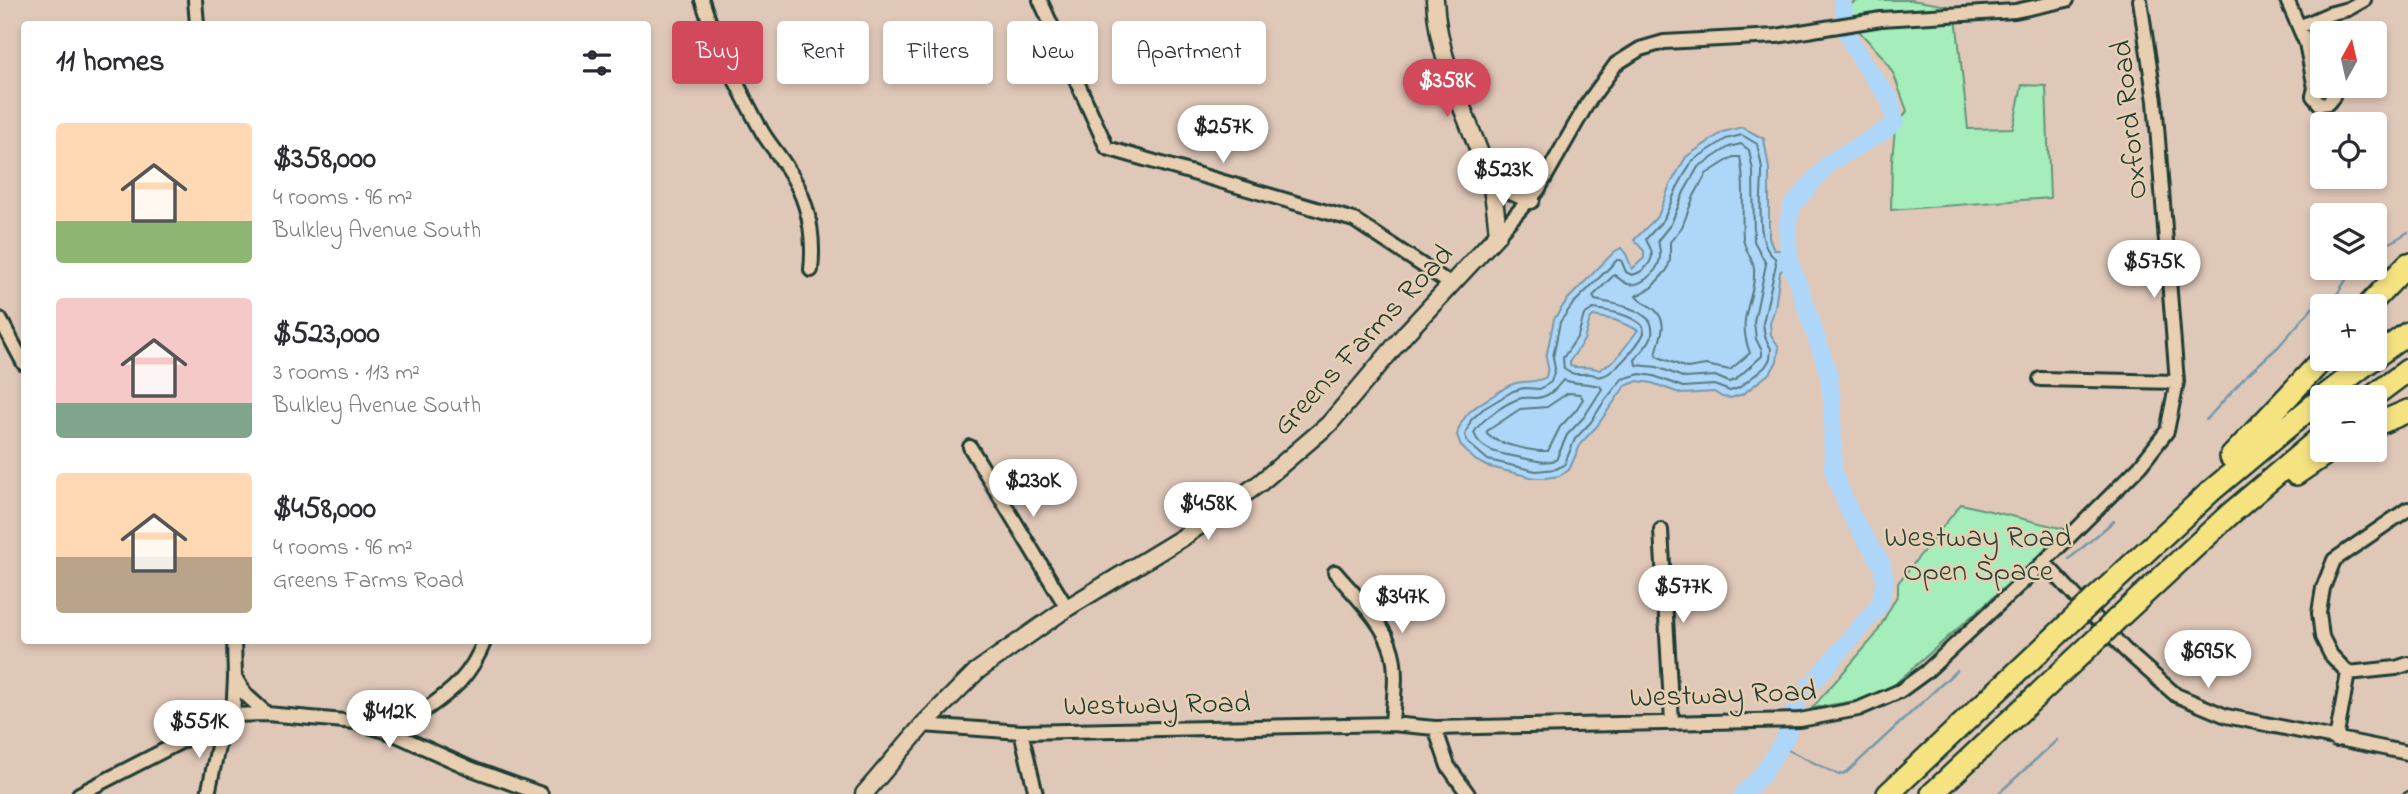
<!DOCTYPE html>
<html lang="en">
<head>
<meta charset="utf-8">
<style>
  :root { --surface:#fff; --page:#f7f7f7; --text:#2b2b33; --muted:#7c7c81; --accent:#d1495b }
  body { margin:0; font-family:"Indie Flower",sans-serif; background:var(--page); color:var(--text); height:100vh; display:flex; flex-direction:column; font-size:26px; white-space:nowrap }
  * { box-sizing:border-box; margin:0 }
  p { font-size:23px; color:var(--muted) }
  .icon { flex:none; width:38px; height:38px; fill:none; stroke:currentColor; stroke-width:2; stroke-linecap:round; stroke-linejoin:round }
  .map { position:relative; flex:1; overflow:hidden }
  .panel { position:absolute; left:21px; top:21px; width:630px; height:623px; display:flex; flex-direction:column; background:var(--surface); border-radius:7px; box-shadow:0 4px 10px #0003 }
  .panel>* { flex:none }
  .guide { position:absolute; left:672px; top:21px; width:665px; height:63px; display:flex; gap:14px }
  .needle { width:46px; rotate:8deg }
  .controls { position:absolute; left:2310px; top:21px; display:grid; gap:14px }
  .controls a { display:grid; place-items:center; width:77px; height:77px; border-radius:7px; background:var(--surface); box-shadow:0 4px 10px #0003; font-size:35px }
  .price { position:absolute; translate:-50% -60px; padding:0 16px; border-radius:24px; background:#fff; color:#222; font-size:23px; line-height:46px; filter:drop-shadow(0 2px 4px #0008) }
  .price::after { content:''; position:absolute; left:50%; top:42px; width:21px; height:16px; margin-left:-10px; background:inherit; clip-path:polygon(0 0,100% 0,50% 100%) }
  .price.active { background:var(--accent); color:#fff }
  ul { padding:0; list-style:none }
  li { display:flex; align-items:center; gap:21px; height:175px; padding:0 35px }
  li span { display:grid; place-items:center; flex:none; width:196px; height:140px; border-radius:7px; color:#555 }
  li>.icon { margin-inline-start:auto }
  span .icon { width:84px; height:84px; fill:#fffc; stroke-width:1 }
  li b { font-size:30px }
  h2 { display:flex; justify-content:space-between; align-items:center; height:84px; padding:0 35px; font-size:30px }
  .chip { padding:0 24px; border-radius:7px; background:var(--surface); box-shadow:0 4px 10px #0003; font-size:24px; line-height:63px }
  .chip.active { background:var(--accent); color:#fff }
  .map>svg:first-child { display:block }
  .green { fill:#a5edbb; stroke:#629578; stroke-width:2 }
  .water { fill:#aed6f8; stroke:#7599aa; stroke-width:2; fill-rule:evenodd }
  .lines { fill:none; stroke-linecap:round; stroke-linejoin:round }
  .shore { stroke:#587a82; stroke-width:2 }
  .stream { stroke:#7599aa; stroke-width:2.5 }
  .river { stroke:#aed6f8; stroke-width:18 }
  .street-casing { stroke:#1f3d34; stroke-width:18 }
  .secondary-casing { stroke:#1f3d34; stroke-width:21 }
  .highway-casing { stroke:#1f3d34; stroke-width:26 }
  .street { stroke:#e9cfb1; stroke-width:12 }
  .secondary { stroke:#e9cfb1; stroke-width:16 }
  .highway { stroke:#f5e382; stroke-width:21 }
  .rail { stroke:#1f3d34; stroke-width:2.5 }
  .highway-bridge-casing { stroke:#1f3d34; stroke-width:26; stroke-linecap:butt }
  .highway-bridge { stroke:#f5e382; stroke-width:21 }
  .labels { text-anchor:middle; stroke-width:5; stroke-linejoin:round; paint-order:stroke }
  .street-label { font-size:30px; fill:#1f3d34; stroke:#e9cfb1 }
  .park-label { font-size:30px; fill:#26463b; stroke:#e9cfb1 }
</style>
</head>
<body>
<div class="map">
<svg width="2408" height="794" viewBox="0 0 2408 794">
  <rect width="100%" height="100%" fill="#e0c8b9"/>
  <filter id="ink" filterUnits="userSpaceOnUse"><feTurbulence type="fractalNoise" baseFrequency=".0143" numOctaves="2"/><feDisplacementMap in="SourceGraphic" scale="14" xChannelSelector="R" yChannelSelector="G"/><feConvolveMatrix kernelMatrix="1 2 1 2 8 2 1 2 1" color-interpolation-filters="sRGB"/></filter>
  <g filter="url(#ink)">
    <!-- green -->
    <path class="green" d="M1859 0H1911L1955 7 1968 129 2013 128 2022 85 2046 86 2050 198 1891 210 1892 160 1895 129 1907 111 1894 75 1883 57 1857 29 1849 5Z
      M1961 504 2069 530 1887 691 1861 700 1812 708 1875 636 1898 594V583Z"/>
    <!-- water -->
    <path class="water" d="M1742 127 1764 139 1769 169V238L1774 250H1781L1784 268 1780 272 1775 308 1770 323 1771 335 1779 347 1777 361 1771 372 1743 394 1731 398 1722 397 1714 392 1682 394 1652 383 1638 381 1625 386 1597 426 1581 443 1569 470 1559 476 1546 478H1535L1486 466 1475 460 1461 446 1457 435C1462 413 1476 406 1494 395 1501 391 1506 386 1513 384 1525 380 1535 384 1546 377L1548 367 1546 358 1554 319 1568 299 1614 252 1621 248 1626 254 1632 269 1644 258V251L1634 240 1658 216 1670 185 1686 157 1723 132ZM1593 316 1615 320 1638 330 1616 359 1599 370C1591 365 1580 369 1570 366V361L1584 340 1590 319Z"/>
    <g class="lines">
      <!-- shore -->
      <path class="shore" d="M1742 135 1757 144C1759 154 1762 163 1762 172 1762 195 1754 244 1775 258L1776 264 1763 323 1765 337 1771 349 1770 359 1765 367 1739 388 1730 391 1714 385 1683 387 1654 376 1640 374 1622 379 1603 403 1591 422 1575 439 1564 465 1556 469 1536 471 1488 460 1468 443 1465 435 1471 420 1483 409 1513 391 1524 388 1540 389 1551 382 1555 369 1553 357 1560 322 1573 304 1617 260H1621L1626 272 1632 275C1642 273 1655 262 1651 250 1650 246 1647 243 1646 239L1664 219 1677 188 1692 161 1726 139Z
        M1741 144 1749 150 1753 171 1754 241 1766 264 1754 322 1756 339 1762 351V356L1735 380 1729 382 1715 376 1685 378 1657 367 1636 365 1635 360C1644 346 1658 339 1650 321 1636 306 1614 304 1595 300L1593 296 1614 275C1618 277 1622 282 1628 284 1640 287 1656 273 1659 262 1662 255 1659 247 1658 240L1671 224 1684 192 1698 167 1729 147Z
        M1733 157H1740C1746 183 1741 212 1743 238 1744 249 1753 259 1754 268 1756 303 1735 314 1750 353L1730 370 1706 365 1687 368 1656 356C1658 339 1671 324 1654 309 1648 304 1640 303 1636 296L1651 288 1667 270 1670 260V242L1682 227 1694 196 1706 174Z
        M1593 309C1611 311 1629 314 1643 326L1644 333C1639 344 1614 374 1602 376 1594 378 1598 375 1591 374 1580 373 1574 377 1564 369L1563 358 1578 336 1584 315Z
        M1563 380C1575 384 1587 383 1600 386L1602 389 1584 417 1567 435 1556 460C1543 464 1535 460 1522 458 1504 454 1481 453 1474 433 1480 420 1505 404 1518 399 1524 397 1529 398 1535 398 1548 398 1556 389 1563 380Z
        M1568 393 1580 394 1583 399 1576 410 1560 427 1548 451C1535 452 1496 444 1487 434V431L1520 409 1547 407Z"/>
      <!-- stream -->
      <path class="stream" d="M2375 252 2408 232
        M2206 420 2247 375 2278 347 2316 304 2338 293 2353 268
        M2069 559 2114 521
        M1780 746 1839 775 1847 772 1957 670
        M1998 794 2057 740"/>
      <!-- river -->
      <path class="river" d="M1743 794 1762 775 1786 737 1797 701 1880 604 1885 581 1882 565 1851 515 1833 471 1832 400 1828 372 1797 280 1790 265 1787 228 1792 206 1829 163 1886 130 1895 121 1890 100 1863 63 1848 36 1842 0"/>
      <!-- street casing -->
      <g class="street-casing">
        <path id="street" d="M195 0 197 24
          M702 0C716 44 738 87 760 128 767 142 779 154 787 168 808 199 815 232 811 270
          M1040 0 1107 148 1354 220 1452 285
          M2287 0 2306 43 2315 88
          M2299 27 2329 14 2348 9 2364 0
          M2320 85 2315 88 2313 96 2320 104 2328 103 2333 97 2332 89 2328 86
          M1498 234 1538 190 1587 104 1616 64 1640 49 1664 42 1776 36 1881 19 2015 11 2067 0
          M0 319 24 364
          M2040 379 2177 382
          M970 447 1067 608
          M1661 530 1672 722
          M2044 562 2125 650 2176 695 2226 716 2408 753
          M1335 572C1355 596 1384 622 1392 652 1398 675 1393 701 1392 724
          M2348 673 2396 668 2408 664
          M236 679 246 695 267 714
          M233 715 235 678 234 640
          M923 725 1021 732 1392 724 1435 728 1800 720 1858 709 1900 691 1926 672 2044 562 2140 466 2167 431 2177 382 2155 101 2140 0
          M1435 728 1448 766 1468 794
          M1021 732 1036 794
          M394 734C433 699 463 695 485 640
          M2336 740 2348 673 2331 655 2322 637 2319 613 2323 588 2334 560 2408 509
          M79 794 233 715 267 714 355 722 394 734 472 769 541 794
          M208 794 218 746 212 726"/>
      </g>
      <!-- secondary casing -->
      <g class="secondary-casing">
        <path id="secondary" d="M1490 182 1531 200
          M864 794 923 725 977 671 1067 608 1182 538 1260 483 1329 424 1406 333 1498 234C1496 216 1495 198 1490 181 1470 121 1438 64 1435 0"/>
      </g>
      <!-- highway casing -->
      <g class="highway-casing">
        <path id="highway" d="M2368 306 2408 264
          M2375 357 2408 333
          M2323 397 2373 359
          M2372 397 2408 370
          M2375 425 2408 411
          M2231 457 2323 359
          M2296 474 2331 450
          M2096 598 2211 491 2322 398
          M2116 620 2230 514 2322 436
          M1888 794 2078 615
          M1932 794 2099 637"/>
      </g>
      <!-- street -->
      <use href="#street" class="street"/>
      <!-- secondary -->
      <use href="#secondary" class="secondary"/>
      <!-- highway -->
      <use href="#highway" class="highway"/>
      <!-- rail -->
      <path class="rail" d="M2403 794 2408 791"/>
      <!-- highway-bridge casing -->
      <g class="highway-bridge-casing">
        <path id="highway-bridge" d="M2078 615 2096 598
          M2099 637 2116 620"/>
      </g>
      <!-- highway-bridge -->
      <use href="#highway-bridge" class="highway-bridge"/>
    </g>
  </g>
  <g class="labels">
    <!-- street labels -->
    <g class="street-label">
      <text transform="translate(2128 120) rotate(-96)" y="10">Oxford Road</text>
      <text transform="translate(1362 339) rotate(-47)" y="10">Greens Farms Road</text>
      <text transform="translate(1723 693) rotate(-2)" y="10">Westway Road</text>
      <text transform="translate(1157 703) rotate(-1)" y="10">Westway Road</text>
    </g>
    <!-- park labels -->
    <g class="park-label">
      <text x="1978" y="546">Westway Road<tspan x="1978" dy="34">Open Space</tspan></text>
    </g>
  </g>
</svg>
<div class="controls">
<a><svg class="needle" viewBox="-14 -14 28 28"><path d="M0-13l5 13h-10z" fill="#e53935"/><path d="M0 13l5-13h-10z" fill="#7c7c81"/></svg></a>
<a><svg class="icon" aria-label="locate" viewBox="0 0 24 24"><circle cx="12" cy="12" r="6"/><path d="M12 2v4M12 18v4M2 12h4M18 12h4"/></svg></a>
<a><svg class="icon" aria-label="layers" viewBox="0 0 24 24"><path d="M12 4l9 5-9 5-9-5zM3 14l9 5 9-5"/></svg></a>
<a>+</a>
<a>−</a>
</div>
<b class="price active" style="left:1447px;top:119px">$358K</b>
<b class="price" style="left:1223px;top:165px">$257K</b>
<b class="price" style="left:1503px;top:208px">$523K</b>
<b class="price" style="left:2154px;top:300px">$575K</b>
<b class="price" style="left:1033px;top:519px">$230K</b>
<b class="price" style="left:1208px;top:542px">$458K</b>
<b class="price" style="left:1683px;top:625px">$577K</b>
<b class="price" style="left:1402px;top:635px">$347K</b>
<b class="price" style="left:2208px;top:690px">$695K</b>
<b class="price" style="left:389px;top:750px">$412K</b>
<b class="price" style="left:199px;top:760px">$551K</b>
<div class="guide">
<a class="chip active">Buy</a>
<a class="chip">Rent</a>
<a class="chip">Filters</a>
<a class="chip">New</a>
<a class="chip">Apartment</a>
</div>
<section class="panel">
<h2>11 homes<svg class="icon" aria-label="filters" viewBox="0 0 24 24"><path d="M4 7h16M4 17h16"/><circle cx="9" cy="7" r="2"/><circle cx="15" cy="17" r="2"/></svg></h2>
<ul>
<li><span style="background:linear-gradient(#ffd9b3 70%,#8fb573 0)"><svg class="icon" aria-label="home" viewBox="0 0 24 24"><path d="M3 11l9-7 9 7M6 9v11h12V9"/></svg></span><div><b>$358,000</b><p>4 rooms · 96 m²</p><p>Bulkley Avenue South</p></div></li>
<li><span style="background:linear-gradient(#f6c9c9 75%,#7fa58c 0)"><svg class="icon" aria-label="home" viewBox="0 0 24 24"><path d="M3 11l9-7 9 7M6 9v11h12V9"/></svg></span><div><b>$523,000</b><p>3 rooms · 113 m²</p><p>Bulkley Avenue South</p></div></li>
<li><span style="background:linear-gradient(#ffd9b3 60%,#b9a48a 0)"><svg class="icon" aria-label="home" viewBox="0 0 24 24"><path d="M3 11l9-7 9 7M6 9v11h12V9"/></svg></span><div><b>$458,000</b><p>4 rooms · 96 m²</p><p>Greens Farms Road</p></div></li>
</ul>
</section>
</div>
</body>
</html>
